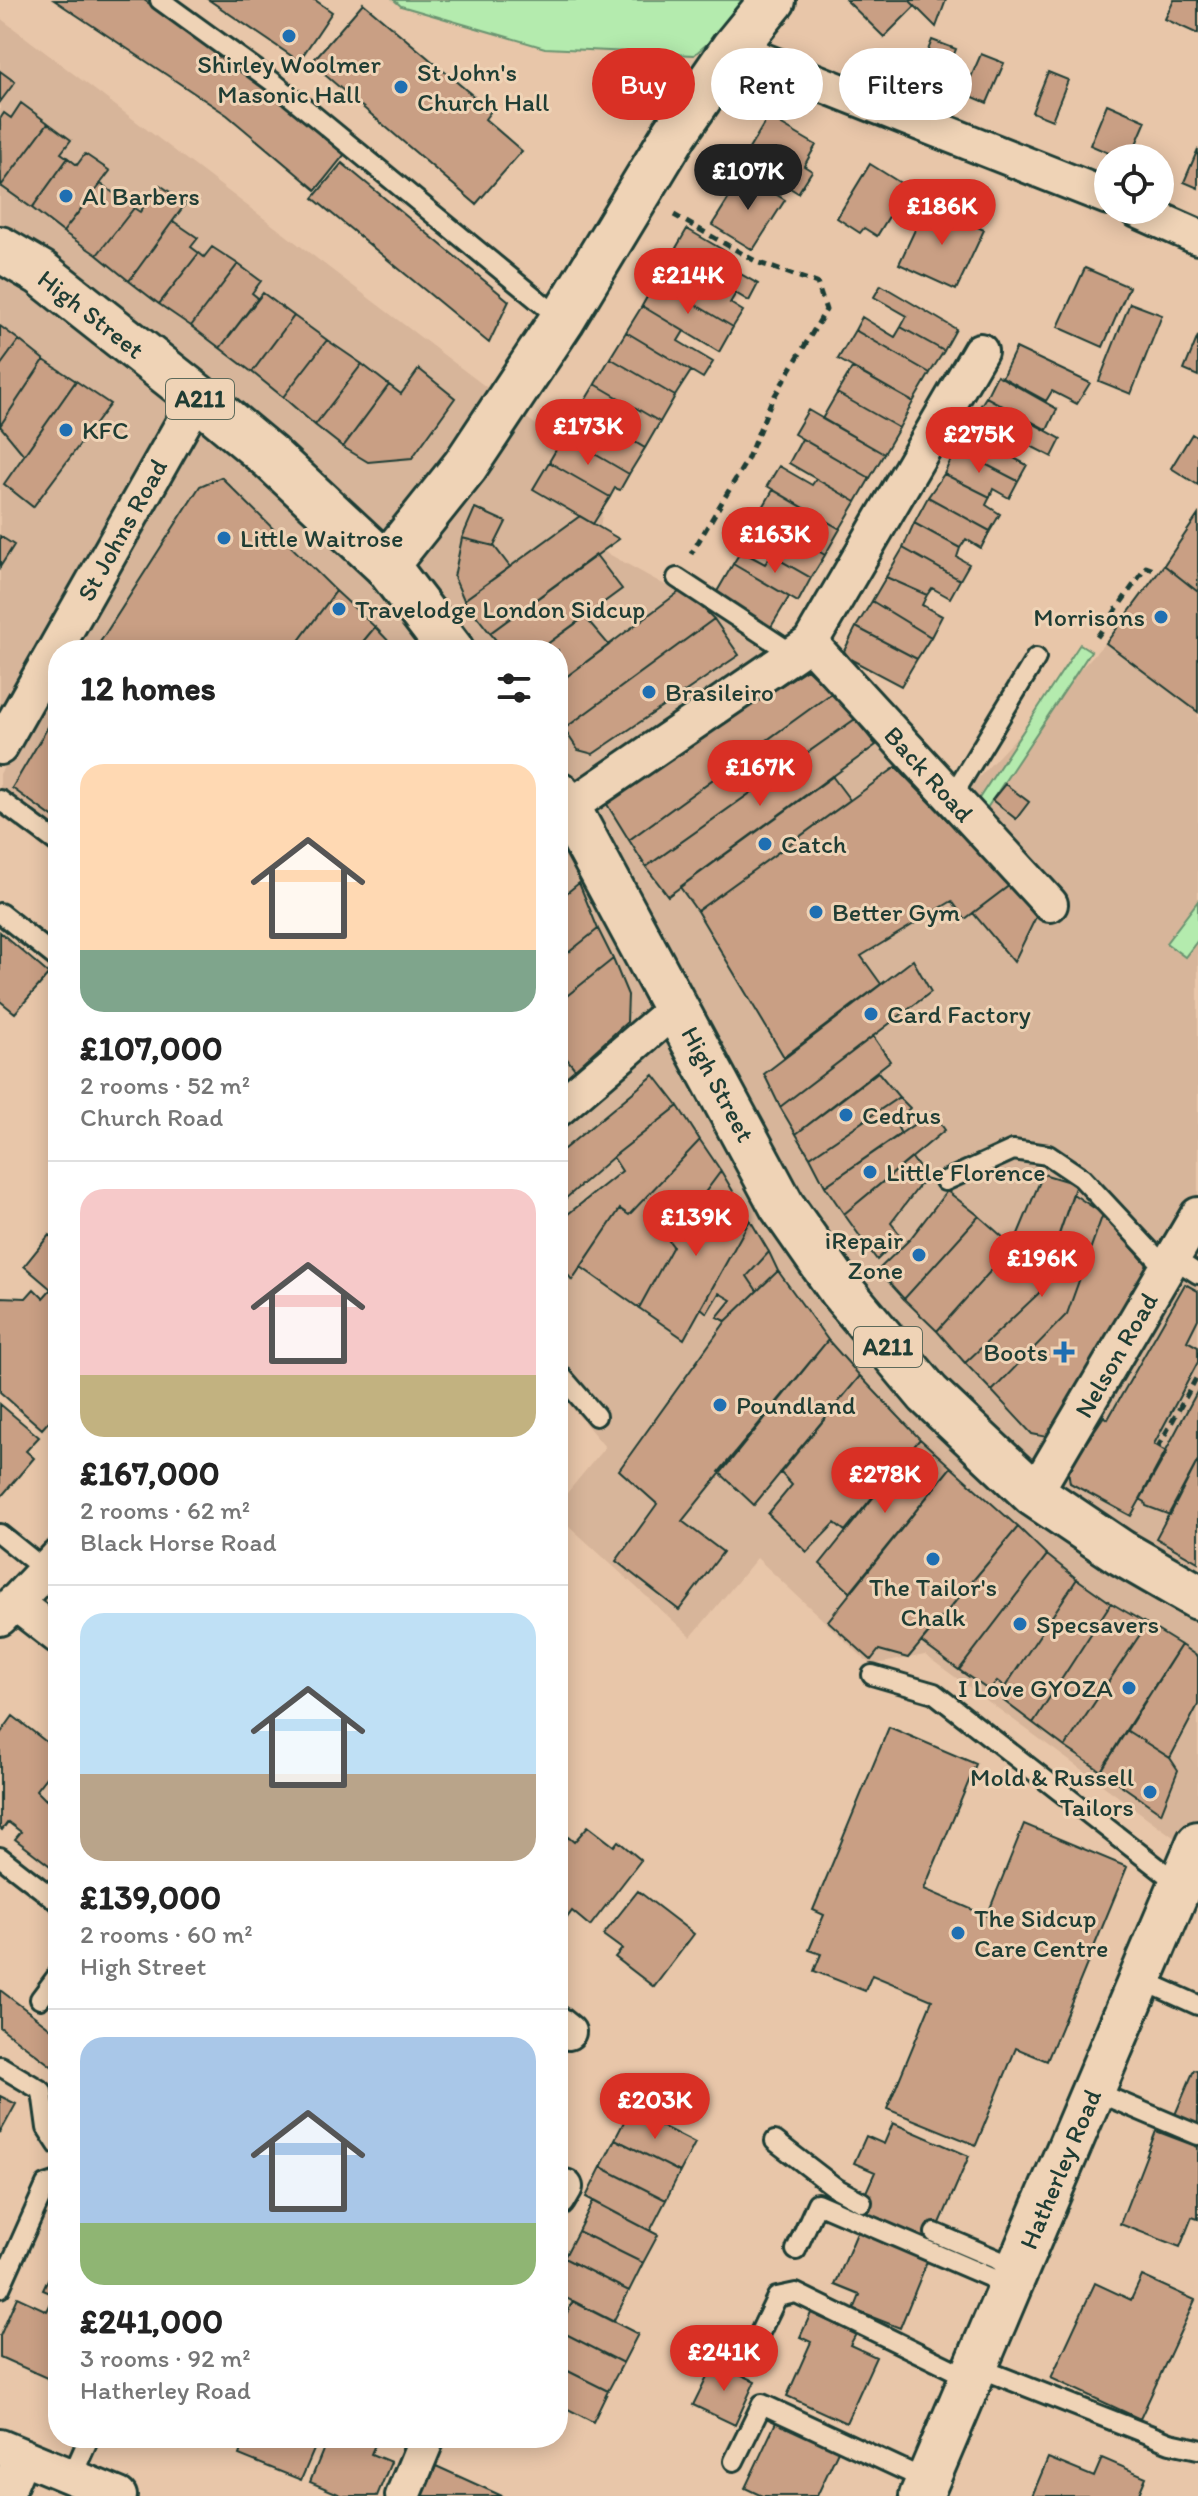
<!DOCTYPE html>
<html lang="en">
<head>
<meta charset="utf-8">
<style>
  :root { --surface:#fff; --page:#f2f2f2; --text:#222; --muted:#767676; --line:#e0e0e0; --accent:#d93025 }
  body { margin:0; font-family:Itim,sans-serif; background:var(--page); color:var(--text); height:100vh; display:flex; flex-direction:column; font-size:30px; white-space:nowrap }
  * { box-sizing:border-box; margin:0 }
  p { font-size:26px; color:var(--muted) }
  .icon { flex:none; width:44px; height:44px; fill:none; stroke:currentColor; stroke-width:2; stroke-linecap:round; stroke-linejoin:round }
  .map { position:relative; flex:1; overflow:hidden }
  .drawer { position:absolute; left:48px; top:640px; width:520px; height:1808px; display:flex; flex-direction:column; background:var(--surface); border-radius:32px; box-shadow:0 4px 20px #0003 }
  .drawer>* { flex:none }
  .guide { position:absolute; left:592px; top:48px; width:486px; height:72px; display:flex; gap:16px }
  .controls { position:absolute; left:1094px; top:144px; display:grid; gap:16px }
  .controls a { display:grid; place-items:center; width:80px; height:80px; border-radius:50%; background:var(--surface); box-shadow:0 4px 20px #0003; font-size:40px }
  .price { position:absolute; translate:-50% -68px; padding:0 18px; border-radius:28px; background:var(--accent); color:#fff; font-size:26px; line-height:52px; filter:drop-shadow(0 2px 4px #0008) }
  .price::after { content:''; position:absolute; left:50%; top:48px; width:24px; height:18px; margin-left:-12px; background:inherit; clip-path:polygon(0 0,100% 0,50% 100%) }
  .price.on { background:#222; color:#fff }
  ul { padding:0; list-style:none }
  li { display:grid; align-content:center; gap:16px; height:424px; padding:0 32px }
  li+li { border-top:2px solid var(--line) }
  li span { display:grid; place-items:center; height:248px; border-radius:24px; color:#555 }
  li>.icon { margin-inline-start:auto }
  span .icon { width:144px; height:144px; fill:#fffc; stroke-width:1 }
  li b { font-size:34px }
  h2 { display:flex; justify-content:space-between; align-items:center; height:96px; padding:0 32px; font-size:34px }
  .chip { padding:0 28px; border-radius:36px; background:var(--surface); box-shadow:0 4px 20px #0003; font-size:28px; line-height:72px }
  .chip.on { background:var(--accent); color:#fff }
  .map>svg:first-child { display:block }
  .built { fill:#d7b59a }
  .green { fill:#b4ebae; stroke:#6a9471; stroke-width:2 }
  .building { fill:#c99f84; stroke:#1f3d34; stroke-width:2 }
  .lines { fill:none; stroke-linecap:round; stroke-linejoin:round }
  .service-casing { stroke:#1f3d34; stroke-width:24 }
  .minor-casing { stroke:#1f3d34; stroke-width:40 }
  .tertiary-casing { stroke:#1f3d34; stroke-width:48 }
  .primary-casing { stroke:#1f3d34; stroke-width:50 }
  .path { stroke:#1f3d34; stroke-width:5; stroke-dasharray:8 6; stroke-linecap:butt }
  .service { stroke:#efd3b6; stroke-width:18 }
  .minor { stroke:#efd3b6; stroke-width:34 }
  .tertiary { stroke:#efd3b6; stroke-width:42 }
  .primary { stroke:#efd3b6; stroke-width:44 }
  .poi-dot { fill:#1f6fb2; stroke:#efd3b6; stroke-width:3 }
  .labels { text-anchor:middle; stroke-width:6; stroke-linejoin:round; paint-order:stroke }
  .shield { fill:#efd3b6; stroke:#5d6a5b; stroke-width:2 }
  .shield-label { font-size:24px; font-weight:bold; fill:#1f3d34 }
  .poi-label { font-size:26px; fill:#1f3d34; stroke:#efd3b6; text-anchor:start }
  .street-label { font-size:26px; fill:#1f3d34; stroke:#efd3b6 }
</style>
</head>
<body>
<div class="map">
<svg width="1198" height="2496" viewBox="0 0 1198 2496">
  <rect width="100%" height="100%" fill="#e8c6a9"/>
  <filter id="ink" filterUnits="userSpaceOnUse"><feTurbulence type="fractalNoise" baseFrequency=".0125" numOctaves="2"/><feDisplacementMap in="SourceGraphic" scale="16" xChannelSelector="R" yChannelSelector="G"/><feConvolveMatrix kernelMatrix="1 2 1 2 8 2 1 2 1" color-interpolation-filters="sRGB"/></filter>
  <g filter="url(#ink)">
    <!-- built -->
    <path class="built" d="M0 18 606 478 598 548 701 605 964 793 1105 643 1198 515V1855L925 1655 871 1665 757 1558 691 1637 558 1516V1504L605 1447 558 1391V650H58V858L0 816V774L9 758 0 752Z"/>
    <!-- green -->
    <path class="green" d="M394 0H759L694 55 545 48 401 6Z
      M1080 644 1091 651 985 811 976 803Z
      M1198 901V940L1185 957 1166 943Z"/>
    <!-- building -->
    <path class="building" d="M54 0H144L259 81 345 154 316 190 227 115Z
      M209 0H315L332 12 299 61Z
      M846 0H909L915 6 884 37Z
      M909 0H946L936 27Z
      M1174 0H1198V34L1165 19Z
      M363 3 491 111 485 119 522 151 476 204 311 63Z
      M932 40 956 49 942 85 918 76Z
      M981 54 1004 63 987 103 964 93Z
      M0 71 15 82 0 102Z
      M1048 72 1068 80 1052 120 1032 112Z
      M21 103 48 123 1 186 0 119 4 113 11 118Z
      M1107 104 1146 121 1130 158H1120L1090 145Z
      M768 117 816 145 804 166 812 171 798 193 743 159Z
      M48 123 71 140 61 153 68 158 32 208 1 186Z
      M1198 149V188L1184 182Z
      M85 154 110 171 63 232 32 208 68 158 77 165Z
      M342 163 509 301 489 343 313 198Z
      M870 164 907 187 877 236 864 228 860 233 837 218Z
      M744 174 785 200 753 250 712 225Z
      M101 184 134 208 97 255 63 232Z
      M160 185 186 203 129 281 97 255 134 208 140 212Z
      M927 204 984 230 956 290 899 264Z
      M173 221 198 238 191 247 199 253 159 304 129 281Z
      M687 229 730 254 723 264 758 284 749 301 672 255Z
      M212 247 238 264 191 326 159 304 199 253 204 257Z
      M672 255 736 293 730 303 743 311 733 327 656 281Z
      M238 264 261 281 252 293 258 298 220 348 191 326Z
      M1085 268 1129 287 1103 347 1058 327Z
      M656 281 733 327 719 352 642 306Z
      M881 285 956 329 944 351 901 327 907 316 874 297Z
      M263 293 294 316 252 372 220 348Z
      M1130 303 1162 315 1131 394 1099 381Z
      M642 306 684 331 678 341 713 362 703 378 626 332Z
      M294 316 327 340 283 397 252 372Z
      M862 317 895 337 901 327 944 351 930 373 855 330Z
      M0 326 19 340 0 366Z
      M855 330 930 373 913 402 838 359Z
      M626 332 691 371 675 396 610 358Z
      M1198 336V376L1184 370Z
      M19 340 44 360 0 426V366Z
      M327 340 362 364 315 425 283 397Z
      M1016 348 1090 383 1077 404 1052 391 1046 401 1002 377Z
      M610 358 675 396 660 422 595 384Z
      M44 360 76 381 24 455 0 426Z
      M362 364 389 385 343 447 315 425Z
      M852 368 913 402 899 428 837 393Z
      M419 369 455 398 412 458 368 462 343 447 389 385 401 394Z
      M997 375 1057 409 1047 430 986 397Z
      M76 381 110 404 33 507 4 484Z
      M595 384 660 422 645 448 580 409Z
      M837 393 899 428 884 454 822 419Z
      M986 397 1061 439 1052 457 1017 439 1012 447 969 424Z
      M580 409 645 448 629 474 564 436Z
      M808 410 884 454 870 478 794 434Z
      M969 424 1012 447 1008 455 1027 465 1018 481 956 449Z
      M1192 434 1198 438V485L1171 468Z
      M564 436 629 474 620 490 615 488 610 497 549 462Z
      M802 439 870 478 856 502 789 463Z
      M956 449 1018 481 1009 498 993 489 990 497 944 474Z
      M549 462 610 497 593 524 533 489Z
      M779 466 812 485 816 479 856 502 840 529 767 486Z
      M944 474 990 497 986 505 1000 514 990 531 928 497Z
      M221 477 336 591 292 650H95L200 486Z
      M773 490 840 529 825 555 758 516Z
      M928 497 990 531 981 548 966 539 960 548 914 523Z
      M475 508 506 522 494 546 462 538Z
      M1198 515V592L1164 565Z
      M580 516 619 539 490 633 464 600Z
      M770 523 825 555 811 578 771 555 776 545 762 537Z
      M914 523 960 548 957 557 969 564 960 580 903 548Z
      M0 536 14 545 0 567Z
      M462 538 494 546 510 567 464 600 454 577Z
      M903 548 960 580 950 598 932 588 927 595 886 577Z
      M741 551 765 564 771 555 811 578 798 602 733 564Z
      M596 555 622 589 539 650H504L490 633Z
      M733 564 789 597 771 627 715 595Z
      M1164 565 1198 592V712L1106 643Z
      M886 577 927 595 922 605 942 616 931 637 872 601Z
      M683 589 714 619 564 729 558 722V683Z
      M336 591 375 627 356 650H292Z
      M872 601 931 637 917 659 856 627Z
      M585 617 609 645 558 683V650H539Z
      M714 619 739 655 593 754 578 750 564 729Z
      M375 627 397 650H356Z
      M856 627 917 659 901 686 850 659 844 651Z
      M807 669 832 693 629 840 605 801Z
      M832 693 855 719 646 867 629 840Z
      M58 710V821L12 788Z
      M855 719 876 745 668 896 646 867Z
      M896 767 1010 885 965 919 952 901 861 956 881 984 784 1057 697 911Z
      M832 776 850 800 697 911 680 887Z
      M1005 784 1029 802 1016 819 992 800Z
      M579 883 598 929 558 961V900Z
      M1010 885 1036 917 1014 962 973 913Z
      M598 929 613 959 558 1003V961Z
      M0 932 49 974 15 1013 0 1001Z
      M613 959 628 995 627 1022 575 1069 558 1048V1003Z
      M913 960 931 992 780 1107 764 1074Z
      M873 1036 890 1061 796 1134 780 1107Z
      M878 1072 899 1097 810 1157 796 1134Z
      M654 1075 678 1106 613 1157 564 1200 558 1194V1154Z
      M899 1097 910 1108 895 1122 901 1134 825 1186 810 1157Z
      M678 1106 700 1140 629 1215 620 1209 572 1280 558 1262V1222L622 1171 613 1157Z
      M932 1112 945 1130 844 1214 825 1186Z
      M700 1140 721 1171 686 1218 666 1237 673 1246 639 1308 581 1267 620 1209 629 1215Z
      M912 1158 926 1177 891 1223 901 1236 877 1260 844 1214Z
      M721 1171 750 1220 684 1339 639 1308 673 1246 666 1237 686 1218Z
      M1043 1174 1076 1184 1039 1293 965 1363 937 1331 1013 1246Z
      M947 1191 979 1216 904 1299 878 1270 910 1239Z
      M1073 1194 1103 1214 1067 1314 992 1391 965 1363 1039 1293Z
      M1103 1214 1149 1267 1047 1437 1032 1434 992 1391 1067 1314Z
      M979 1216 1013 1246 937 1331 904 1299Z
      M750 1220 769 1252 747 1276 757 1291 726 1321 717 1317 731 1300 719 1293 707 1313 701 1308Z
      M49 1235 58 1243V1427L50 1420 42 1429 0 1392V1297L26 1298 34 1289 43 1298 51 1289 24 1266Z
      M769 1252 778 1271 757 1291 747 1276Z
      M778 1271 828 1340 682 1521 723 1552 679 1610 616 1561 657 1504 619 1470 726 1321Z
      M1185 1284 1198 1291V1319L1187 1341 1198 1347V1362L1154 1444 1167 1452 1131 1516 1070 1483 1068 1470 1104 1416 1108 1419Z
      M828 1340 860 1376 754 1505 719 1472Z
      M860 1376 920 1439 845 1531 835 1523 807 1552 768 1514 792 1485 780 1472Z
      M1198 1390V1460L1170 1515 1146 1506 1145 1502 1140 1499Z
      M0 1404 39 1437 26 1451 34 1458 0 1498Z
      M920 1439 951 1467 850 1592 820 1564Z
      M1198 1460V1562L1156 1538Z
      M951 1467 1018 1527 908 1658 879 1650 871 1660 828 1621Z
      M1018 1527 1047 1555 959 1670 921 1642Z
      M1047 1555 1077 1579 1005 1687 997 1681 990 1691 959 1670Z
      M1077 1579 1111 1603 1033 1723 1004 1701 1012 1691 1005 1687Z
      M1111 1603 1147 1624 1065 1747 1033 1723Z
      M1147 1624 1181 1645 1101 1771 1065 1747Z
      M1181 1645 1198 1657V1705L1170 1758 1126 1730Z
      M13 1716 58 1751V1762L36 1790 46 1800 52 1793 58 1797V1872L15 1839 21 1832 8 1822 2 1830 0 1828V1734Z
      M889 1727 976 1764 924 1889 987 1916 1024 1824 1127 1867 1047 2061 1016 2048 976 2145 887 2109 932 2000 872 1975 865 1991 814 1971 821 1954 809 1950 824 1915 813 1910Z
      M1126 1730 1170 1758 1178 1770 1161 1813 1101 1771Z
      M588 1826 614 1846 618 1841 641 1860 590 1926 572 1911 566 1919 558 1913V1836L565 1841 568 1837 574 1842Z
      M638 1891 694 1934 654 1987 615 1957 622 1949 603 1935Z
      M0 1990 58 2034V2071L0 2027Z
      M1194 2070 1198 2071V2127L1174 2117Z
      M0 2096 16 2104 0 2133Z
      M630 2110 695 2143 680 2172 615 2139Z
      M893 2123 969 2156 932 2242 858 2210 875 2172 854 2163 866 2136 884 2144Z
      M1156 2131 1198 2147V2219L1192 2217 1180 2247 1120 2224Z
      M615 2139 680 2172 666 2200 601 2167Z
      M601 2167 666 2200 650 2231 586 2197Z
      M593 2201 658 2235 643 2263 578 2231Z
      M859 2228 929 2257 900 2328 854 2310 860 2295 835 2285Z
      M578 2231 643 2263 629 2291 564 2258Z
      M58 2258V2383L0 2357V2336L17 2297 47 2311 55 2295 43 2290Z
      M564 2258 629 2291 613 2322 558 2294V2269Z
      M1142 2276 1195 2300 1140 2419 1051 2378 1095 2283 1131 2300Z
      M573 2301 638 2334 623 2363 558 2330Z
      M811 2313 856 2334 850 2345 876 2357 846 2423 787 2396 811 2342 800 2337Z
      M558 2330 623 2363 608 2391 558 2366Z
      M714 2362 755 2381 735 2425 693 2405Z
      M558 2366 608 2391 593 2422 558 2404Z
      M777 2420 839 2449 817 2496H762L745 2488Z
      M245 2438H319L301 2480 239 2455Z
      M328 2438 377 2440 371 2454 391 2462 377 2496H343L310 2482Z
      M1048 2458 1094 2477 1102 2458 1146 2477 1138 2496H1032Z
      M436 2466 502 2496H423Z"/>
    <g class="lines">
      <!-- service casing -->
      <g class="service-casing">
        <path id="service" d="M160 0 273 82 562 320
          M677 578 793 654
          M951 798 1036 658
          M0 800 58 843
          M0 913 58 959
          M945 1181 1013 1150 1048 1155 1082 1178 1167 1269
          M1173 1258 1198 1274
          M558 1372 596 1416
          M0 1534 45 1570
          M872 1675 934 1693 1180 1885
          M0 1857 58 1902
          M1140 1979 1198 2005
          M40 1999 58 1975
          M0 2066 42 2091 47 2128 58 2145
          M1094 2091 1198 2135
          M775 2141 836 2188 862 2202
          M935 2233 1017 2268
          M796 2250 817 2203 1010 2286
          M0 2288 46 2185 58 2181
          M752 2349 777 2297 796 2293 972 2379
          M977 2367 1170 2443 1198 2449
          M734 2461 762 2404 928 2481
          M72 2476 89 2438"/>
      </g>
      <!-- minor casing -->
      <g class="minor-casing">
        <path id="minor" d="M733 49 1108 197
          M1137 210 1198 237
          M810 643 1050 904
          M0 747 198 397
          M568 808 810 643 980 351
          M558 1109 677 1007
          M1034 1494 1198 1215
          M14 1602 58 1636
          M0 1618 58 1557
          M558 2024 568 2032
          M558 2199 565 2187
          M0 2447 119 2496
          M5 2496 22 2456
          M403 2496 427 2438"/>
      </g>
      <!-- tertiary casing -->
      <g class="tertiary-casing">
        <path id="tertiary" d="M921 2496 1198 1843"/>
      </g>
      <!-- primary casing -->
      <g class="primary-casing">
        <path id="primary" d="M0 249 41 273 198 397 270 457 386 565 451 650
          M386 565 465 466 562 320 675 133 733 49 773 0
          M558 794 568 808 782 1206 840 1289 928 1394 1034 1494 1120 1552 1198 1597"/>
      </g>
      <!-- path -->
      <path class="path" d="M674 215 759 263 817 283 826 310 771 402 747 460 691 554
        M1097 637 1146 567 1156 571
        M1158 1447 1198 1375"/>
      <!-- service -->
      <use href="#service" class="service"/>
      <!-- minor -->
      <use href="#minor" class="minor"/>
      <!-- tertiary -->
      <use href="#tertiary" class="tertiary"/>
      <!-- primary -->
      <use href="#primary" class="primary"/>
    </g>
  </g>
  <!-- markers -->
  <g class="poi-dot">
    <circle cx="289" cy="36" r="8"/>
    <circle cx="401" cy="87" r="8"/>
    <circle cx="66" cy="196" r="8"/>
    <circle cx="66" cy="430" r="8"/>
    <circle cx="224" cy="538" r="8"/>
    <circle cx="339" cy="609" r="8"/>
    <circle cx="1161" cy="617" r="8"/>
    <circle cx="649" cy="692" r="8"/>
    <circle cx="765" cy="844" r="8"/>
    <circle cx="816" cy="912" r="8"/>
    <circle cx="871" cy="1014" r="8"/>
    <circle cx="846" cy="1115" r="8"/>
    <circle cx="870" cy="1172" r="8"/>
    <circle cx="919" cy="1255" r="8"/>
    <path d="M1060 1340h8v8h8v8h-8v8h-8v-8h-8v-8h8z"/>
    <circle cx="720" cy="1405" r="8"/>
    <circle cx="933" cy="1559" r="8"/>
    <circle cx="1020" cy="1624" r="8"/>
    <circle cx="1129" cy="1688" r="8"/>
    <circle cx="1150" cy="1792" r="8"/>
    <circle cx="958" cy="1933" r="8"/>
  </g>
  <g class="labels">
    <!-- shield labels -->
    <g class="shield">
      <rect x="166" y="379" width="68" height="40" rx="6"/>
      <rect x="854" y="1327" width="68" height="40" rx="6"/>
    </g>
    <g class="shield-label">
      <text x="200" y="407">A211</text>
      <text x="888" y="1355">A211</text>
    </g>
    <!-- poi labels -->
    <g class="poi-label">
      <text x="289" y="73" text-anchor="middle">Shirley Woolmer<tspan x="289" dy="30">Masonic Hall</tspan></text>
      <text x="417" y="81">St John's<tspan x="417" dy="30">Church Hall</tspan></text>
      <text x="82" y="205">Al Barbers</text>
      <text x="82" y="439">KFC</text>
      <text x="240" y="547">Little Waitrose</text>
      <text x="355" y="618">Travelodge London Sidcup</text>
      <text x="1145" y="626" text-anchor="end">Morrisons</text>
      <text x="665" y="701">Brasileiro</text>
      <text x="781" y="853">Catch</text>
      <text x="832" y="921">Better Gym</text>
      <text x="887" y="1023">Card Factory</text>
      <text x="862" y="1124">Cedrus</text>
      <text x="886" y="1181">Little Florence</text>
      <text x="903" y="1249" text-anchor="end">iRepair<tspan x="903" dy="30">Zone</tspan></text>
      <text x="1048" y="1361" text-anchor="end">Boots</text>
      <text x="736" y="1414">Poundland</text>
      <text x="933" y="1596" text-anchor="middle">The Tailor's<tspan x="933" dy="30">Chalk</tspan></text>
      <text x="1036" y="1633">Specsavers</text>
      <text x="1113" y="1697" text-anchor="end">I Love GYOZA</text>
      <text x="1134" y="1786" text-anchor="end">Mold &amp; Russell<tspan x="1134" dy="30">Tailors</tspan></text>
      <text x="974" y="1927">The Sidcup<tspan x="974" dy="30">Care Centre</tspan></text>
    </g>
    <!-- street labels -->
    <g class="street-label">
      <text transform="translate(91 314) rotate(38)" y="9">High Street</text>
      <text transform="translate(122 530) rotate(-61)" y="9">St Johns Road</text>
      <text transform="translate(929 774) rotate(48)" y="9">Back Road</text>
      <text transform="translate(718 1084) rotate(62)" y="9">High Street</text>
      <text transform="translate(1116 1355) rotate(-60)" y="9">Nelson Road</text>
      <text transform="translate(1060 2169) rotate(-67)" y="9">Hatherley Road</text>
    </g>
  </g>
</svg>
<div class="controls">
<a><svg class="icon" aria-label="locate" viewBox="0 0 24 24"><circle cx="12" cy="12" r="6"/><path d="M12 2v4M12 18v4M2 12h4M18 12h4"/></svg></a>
</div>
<b class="price on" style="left:748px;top:212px">£107K</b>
<b class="price" style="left:942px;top:247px">£186K</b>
<b class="price" style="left:688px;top:316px">£214K</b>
<b class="price" style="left:588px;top:467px">£173K</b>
<b class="price" style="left:979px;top:475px">£275K</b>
<b class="price" style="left:775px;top:575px">£163K</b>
<b class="price" style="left:760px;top:808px">£167K</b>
<b class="price" style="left:696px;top:1258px">£139K</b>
<b class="price" style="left:1042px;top:1299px">£196K</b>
<b class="price" style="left:885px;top:1515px">£278K</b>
<b class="price" style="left:655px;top:2141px">£203K</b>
<b class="price" style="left:724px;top:2393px">£241K</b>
<div class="guide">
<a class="chip on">Buy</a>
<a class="chip">Rent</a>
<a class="chip">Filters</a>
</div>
<section class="drawer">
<h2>12 homes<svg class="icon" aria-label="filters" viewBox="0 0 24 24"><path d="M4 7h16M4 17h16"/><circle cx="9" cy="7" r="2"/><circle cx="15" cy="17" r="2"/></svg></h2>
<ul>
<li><span style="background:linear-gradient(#ffd9b3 75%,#7fa58c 0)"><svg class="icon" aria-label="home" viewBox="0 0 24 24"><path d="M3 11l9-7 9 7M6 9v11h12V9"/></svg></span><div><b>£107,000</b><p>2 rooms · 52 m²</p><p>Church Road</p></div></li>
<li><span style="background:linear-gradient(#f6c9c9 75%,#c2b280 0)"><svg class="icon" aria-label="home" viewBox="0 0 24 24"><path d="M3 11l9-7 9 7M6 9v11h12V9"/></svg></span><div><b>£167,000</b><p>2 rooms · 62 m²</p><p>Black Horse Road</p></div></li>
<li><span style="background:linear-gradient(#bfe0f5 65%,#b9a48a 0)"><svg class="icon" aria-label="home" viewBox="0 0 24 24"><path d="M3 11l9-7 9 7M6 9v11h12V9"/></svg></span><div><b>£139,000</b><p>2 rooms · 60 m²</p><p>High Street</p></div></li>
<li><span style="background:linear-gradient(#a9c7e8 75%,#8fb573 0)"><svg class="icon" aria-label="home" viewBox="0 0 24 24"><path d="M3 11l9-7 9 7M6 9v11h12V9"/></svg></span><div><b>£241,000</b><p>3 rooms · 92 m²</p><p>Hatherley Road</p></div></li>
</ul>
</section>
</div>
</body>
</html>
